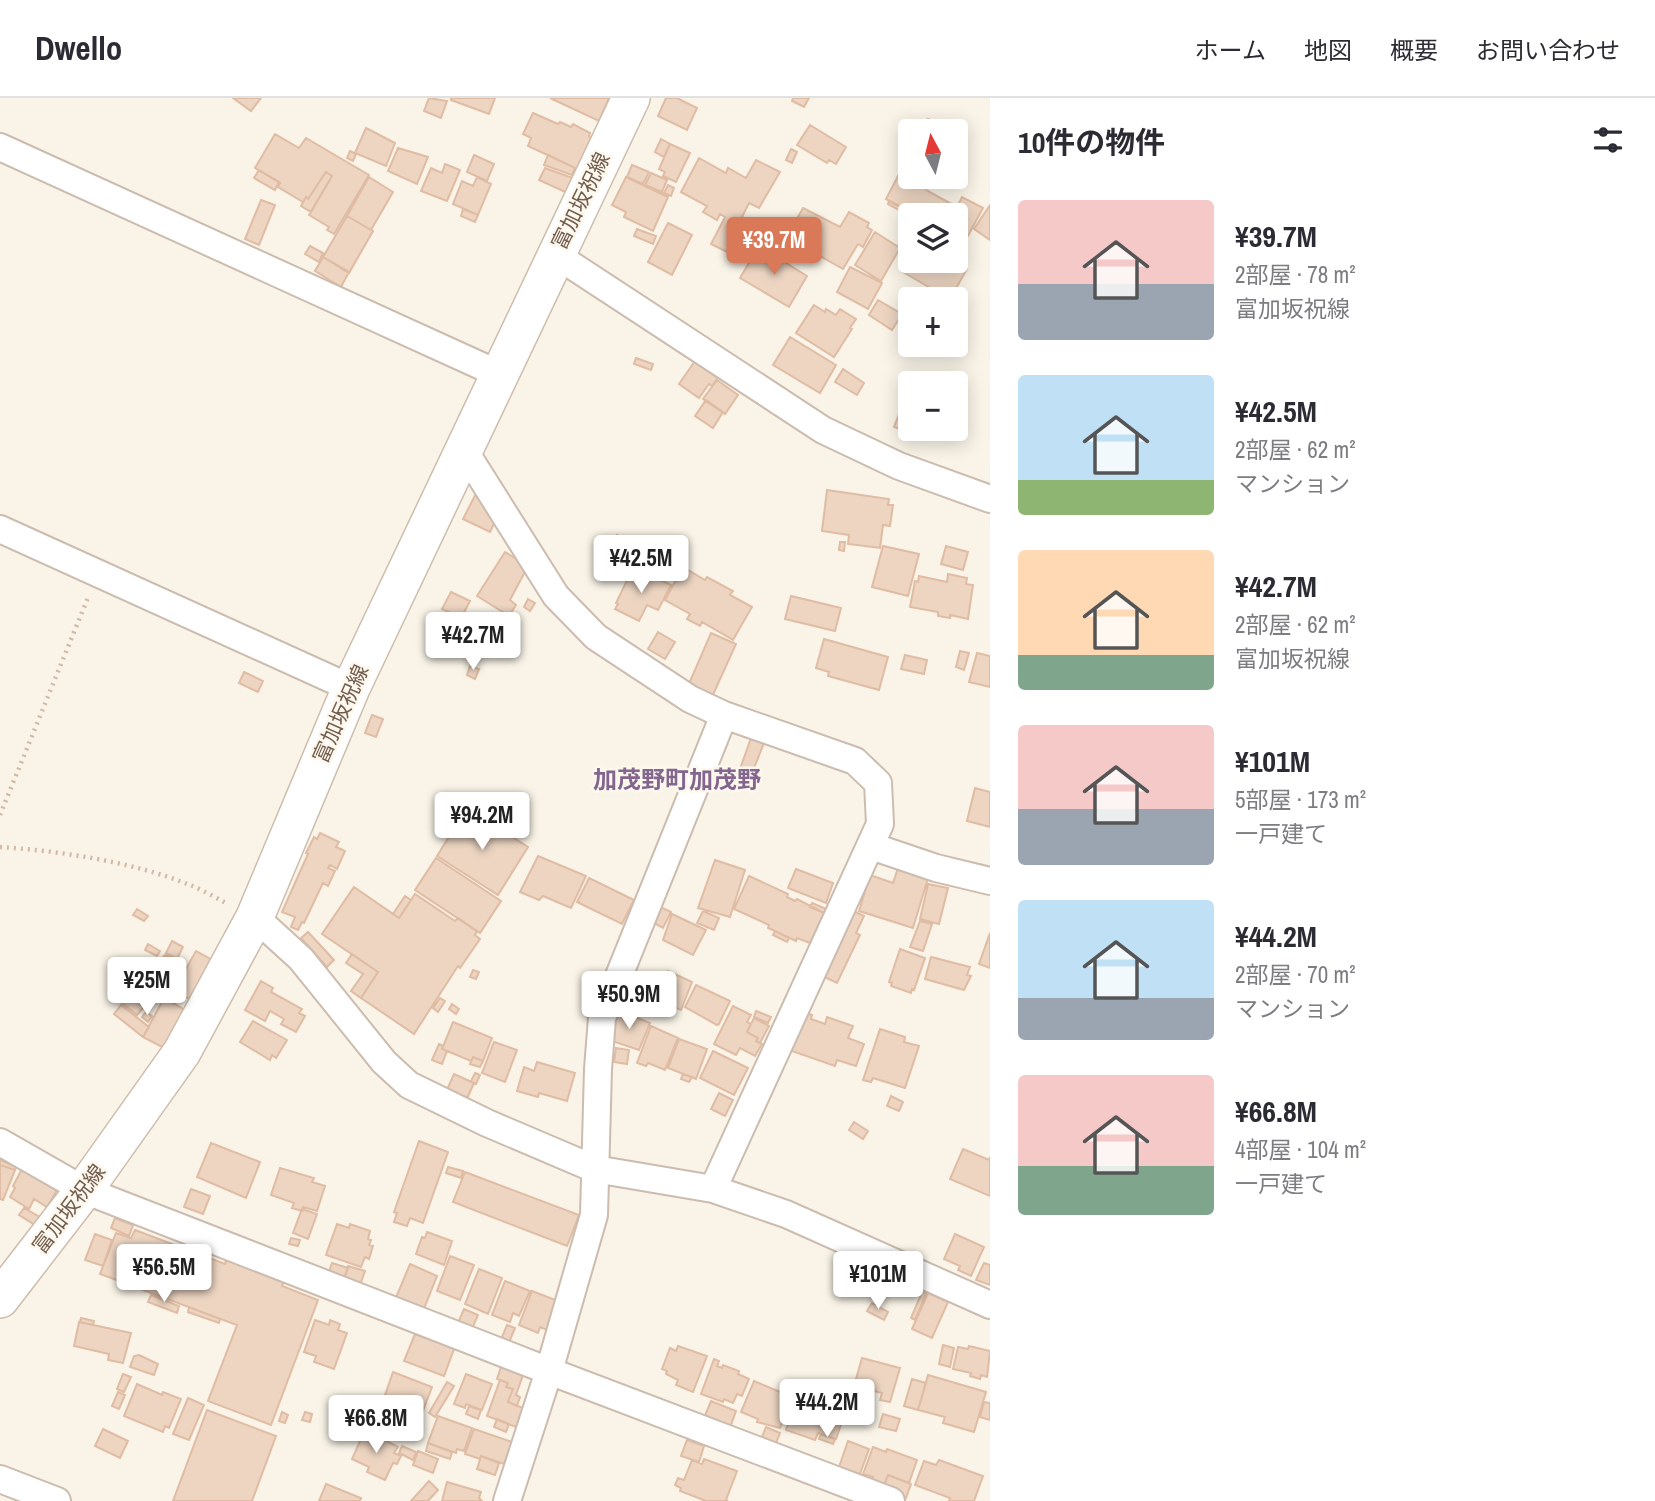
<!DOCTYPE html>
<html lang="ja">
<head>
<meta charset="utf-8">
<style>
  :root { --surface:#fff; --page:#f7f7f7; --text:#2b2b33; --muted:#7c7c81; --line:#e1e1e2; --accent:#d97958 }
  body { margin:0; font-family:"Archivo Narrow","Noto Sans JP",sans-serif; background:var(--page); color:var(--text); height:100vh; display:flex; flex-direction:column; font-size:26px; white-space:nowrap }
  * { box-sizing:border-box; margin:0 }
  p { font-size:23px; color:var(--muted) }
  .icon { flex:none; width:38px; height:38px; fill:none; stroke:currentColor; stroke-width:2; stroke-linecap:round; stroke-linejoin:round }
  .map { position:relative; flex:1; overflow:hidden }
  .panel { display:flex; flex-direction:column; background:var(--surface); width:665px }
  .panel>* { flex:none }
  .needle { width:46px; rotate:353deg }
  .tools { position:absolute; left:898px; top:21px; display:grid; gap:14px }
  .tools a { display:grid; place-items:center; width:70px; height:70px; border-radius:7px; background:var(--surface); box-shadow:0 4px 18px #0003; font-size:35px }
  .price { position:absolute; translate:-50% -60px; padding:0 16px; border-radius:7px; background:#fff; color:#222; font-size:23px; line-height:46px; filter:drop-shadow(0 2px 4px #0008) }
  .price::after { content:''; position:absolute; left:50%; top:42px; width:21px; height:16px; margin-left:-10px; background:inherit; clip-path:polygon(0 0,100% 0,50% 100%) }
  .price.current { background:var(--accent); color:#fff }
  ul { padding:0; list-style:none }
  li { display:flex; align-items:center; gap:21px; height:175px; padding:0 28px }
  li span { display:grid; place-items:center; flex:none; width:196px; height:140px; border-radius:7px; color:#555 }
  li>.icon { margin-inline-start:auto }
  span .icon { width:84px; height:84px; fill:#fffc; stroke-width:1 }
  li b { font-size:30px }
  h2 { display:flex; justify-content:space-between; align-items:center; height:84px; padding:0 28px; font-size:30px }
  header { display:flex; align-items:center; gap:42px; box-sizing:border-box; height:98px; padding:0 35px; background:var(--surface); border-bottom:2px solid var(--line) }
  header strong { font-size:33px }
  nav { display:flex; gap:38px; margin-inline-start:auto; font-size:24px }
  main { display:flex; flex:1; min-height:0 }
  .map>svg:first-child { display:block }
  .building { fill:#edd5c2; stroke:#dfbca3; stroke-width:2 }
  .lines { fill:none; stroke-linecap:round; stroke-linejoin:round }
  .minor-casing { stroke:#ccbcaf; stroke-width:30 }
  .secondary-casing { stroke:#cebdac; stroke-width:40 }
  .path { stroke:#d2b8a5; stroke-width:4.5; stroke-dasharray:2 5; stroke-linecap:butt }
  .minor { stroke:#fff; stroke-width:26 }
  .secondary { stroke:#fff; stroke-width:37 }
  .labels { text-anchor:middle; stroke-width:5; stroke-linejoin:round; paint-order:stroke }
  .street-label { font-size:21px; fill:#725c4e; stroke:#fdf8ee }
  .quarter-label { font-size:24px; font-weight:bold; fill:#82668e; stroke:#fdf8ee }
</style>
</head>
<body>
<header>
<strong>Dwello</strong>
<nav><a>ホーム</a><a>地図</a><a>概要</a><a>お問い合わせ</a></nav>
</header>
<main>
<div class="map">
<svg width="990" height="1403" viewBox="0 0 990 1403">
  <rect width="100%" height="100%" fill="#faf4e8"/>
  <!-- building -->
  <path class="building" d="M233 0H261L251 13Z
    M429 0 447 3 441 20 424 13Z
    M451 0H495L489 16 451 2Z
    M550 0H609L599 23Z
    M666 0H677L697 10 687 32 658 18Z
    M793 0H809L804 9 792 3Z
    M533 15 558 26 560 24 571 29 573 26 590 35 589 38 591 40 577 71 528 48 531 40 523 36Z
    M928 21 950 33H922Z
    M810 27 846 49 836 66 829 62 827 65 797 47Z
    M366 30 395 45 386 68 355 55Z
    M275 36 299 50 306 40 369 77 334 136 327 132 329 129 309 117 332 78 326 74 308 101 306 99 303 104 278 89 280 85 255 70Z
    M661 41 670 46 664 59 655 54Z
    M670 46 690 55 676 84 663 78 665 74 659 71Z
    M398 50 428 59 417 86 388 73Z
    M791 51 797 54 792 65 786 62Z
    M350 53 356 56 353 63 347 60Z
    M910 55V79H933L926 92 957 109 962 99 983 110 963 147 956 144V117H911L912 115 886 101Z
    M474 57 494 66 487 83 467 74Z
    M548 57 575 70 572 77 544 67Z
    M699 60 726 75 728 70 746 80 756 62 780 74 759 110 749 105 742 119 749 122 731 156 711 146 725 119 720 116 717 122 703 114 707 108 681 94Z
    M445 66 460 72 447 103 421 93 431 70 442 75Z
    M632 67 649 74 643 86 627 79Z
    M545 70 581 83 574 98 539 82Z
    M259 72 279 84 275 92 254 80Z
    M326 74 332 78 311 114 301 108 306 99 308 101Z
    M651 75 667 82 662 94 645 87Z
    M369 79 393 94 371 132 347 118Z
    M477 79 491 86 478 117 453 106 462 83 473 88Z
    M626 79 668 99 653 133 624 119 626 114 612 107Z
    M668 87 674 90 671 98 664 95Z
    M261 102 275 107 259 147 245 141Z
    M889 103 908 113 906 116 888 106Z
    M990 107V142L974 131Z
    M803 110 840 129 849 114 869 125 867 129 872 132 863 149 858 146 843 171 802 148 796 154 785 148 787 144 785 142Z
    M463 111 478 117 475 124 461 118Z
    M347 118 373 133 349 175 323 159Z
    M668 125 692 137 672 177 648 164Z
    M637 131 656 138 653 146 634 138Z
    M875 134 900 150 881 183 855 167Z
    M310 148 323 155 319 164 305 156Z
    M759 148 807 178 789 209 740 180Z
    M323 159 349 174 341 189 315 173Z
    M910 163H952L967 171 950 201H943L930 194 932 191 903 174Z
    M850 169 882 185 868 211 837 194Z
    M878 202 902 216 892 232 869 217Z
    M814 207 825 214 826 211 836 217 840 211 856 221 850 230 852 231 834 259 796 235Z
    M790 239 836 267 820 295 773 267Z
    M636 260 653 266 651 272 634 266Z
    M695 263 718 280 712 288 709 286 699 300 679 286Z
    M843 271 864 285 857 297 835 284Z
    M717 282 738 297 725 316 703 301Z
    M706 302 723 314 713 330 695 318Z
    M904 304 910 307V331H932L928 341 894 329Z
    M483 382 500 414 490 434 463 421Z
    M827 392 889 401 888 407H893L890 428 883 427 880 450 848 446 849 437 822 433Z
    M617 437 659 459 651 476 644 473 643 475 607 457Z
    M840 444H845L844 453 839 452Z
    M883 448 919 456 908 498 872 489Z
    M946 448 968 454 963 472 941 466Z
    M505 454 528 468 510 502 516 507 509 518 477 498Z
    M683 469 705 482 707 479 733 493 730 497 752 509 733 542 702 524 700 528 687 521 690 516 665 502Z
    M637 473 646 478 647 475 671 487 658 512 647 507 639 523 615 511 618 506 616 505 631 474 636 476Z
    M948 476 967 480 966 486 973 487 968 521 950 517V520L938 518V514L910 509 915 483 918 484 919 478 947 484Z
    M451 494 470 503 461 520 442 511Z
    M791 498 841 510 835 533 785 521Z
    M528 501 535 505 530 513 524 509Z
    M658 534 675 544 665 561 648 551Z
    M711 535 736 546 712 599 688 588Z
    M824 541 888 559 879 592 828 578 829 574 816 570Z
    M960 553 969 555 964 572 956 569Z
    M977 555 990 558V589L969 584Z
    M905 557 927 562 924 576 901 571Z
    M470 568 479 571 475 581 467 577Z
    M244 574 263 583 258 594 239 585Z
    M372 617 383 621 376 639 365 635Z
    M751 640 764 645 752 675 740 671Z
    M975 690 990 694V729L967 723Z
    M467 710 528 749 498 797 437 758Z
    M320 735 339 744 336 749 345 753 337 771 330 767 328 770 335 773 328 788 323 785 304 825 302 824 298 832 291 829 295 819 282 814 308 756 306 755 314 739 317 741Z
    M538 758 586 778 571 810 543 798 539 802 520 794Z
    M436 760 501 803 480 835 415 792Z
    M715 762 745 772 730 819 698 810Z
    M898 770 928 780 913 830 859 813 870 777 893 785Z
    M796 771 833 785 826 805 788 790Z
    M749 778 788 796 787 799 795 803 797 801 824 815 810 845 797 840 796 843 775 833 768 830 769 827 734 811Z
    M589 780 634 802 622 826 577 804Z
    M928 786 948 790 939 826 920 821Z
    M354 789 399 820 415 796 455 823 458 820 477 833 475 837 480 841 460 870 458 868 414 936 361 900 378 874 322 836Z
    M405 798 411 802 399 820 393 816Z
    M812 805 826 811 824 815 810 809Z
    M660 809 671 814 663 830 652 824Z
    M137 811 148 818 144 823 133 817Z
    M849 811 864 818 856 835 860 837 837 885 818 876Z
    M703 813 719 820 714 832 697 825Z
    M672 816 706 832 693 857 663 842Z
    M920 823 932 826 923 853 910 849Z
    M775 833 789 840 787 844 773 837Z
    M308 834 334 862 327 869 301 840Z
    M990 835V870L979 866Z
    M172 843 183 849 177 861 166 855Z
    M148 846 160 853 157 858 145 852Z
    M900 851 925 860 914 892 912 891 911 895 891 888 892 885 889 884Z
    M196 853 214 863 191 902 174 892Z
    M352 856 378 874 361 900 351 893 363 876 346 865Z
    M165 857 176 863 169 876 154 869Z
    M931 859 970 869 967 877 971 878 964 892 925 881Z
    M149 868 159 876 153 884 160 890 137 917 121 904Z
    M473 872 479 874 476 881 470 879Z
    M668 873 692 884 681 912 647 897 656 877 660 878 662 874 667 876Z
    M164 874 169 879 160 890 154 885Z
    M261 883 273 890 271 894 302 911 299 915 305 918 296 934 281 926 284 921 270 913 265 923 245 912Z
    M696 887 730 903 719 926 717 927 685 909Z
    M164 900 185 912 164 950 143 939Z
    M440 900 445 903 438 914 433 910Z
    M452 906 459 911 456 916 449 911Z
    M121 907 149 929 143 939 114 916Z
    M733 908 751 917 747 924 751 926 747 934 758 940 756 943 762 946 755 958 740 950 736 957 714 946Z
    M620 913 650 925 639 952 612 943 610 938Z
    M756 913 771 919 768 925 754 919Z
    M800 913 812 917 811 921 825 926 827 919 853 928 848 940 864 946 856 968 837 962 835 968 786 951Z
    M146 914 152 918 148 924 142 919Z
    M754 920 769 928 760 945 756 943 758 940 747 934Z
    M253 923 287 942 276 960 272 957 270 962 240 944Z
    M453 924 492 940 483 963 473 959 471 963 442 951Z
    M651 928 678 940 665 972 648 965 646 968 637 965Z
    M880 931 905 939 904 944 919 948 905 990 873 980 871 984 863 982Z
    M679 941 707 951 696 981 668 970Z
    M494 944 517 952 505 984 482 975Z
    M439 946 443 948 442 951 447 953 442 966 432 962Z
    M616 950 629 952 627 966 614 964Z
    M713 953 748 970 734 997 700 980Z
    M473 959 483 963 480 969 470 966Z
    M537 964 575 975 567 1003 539 995 538 999 517 993 524 969 534 973Z
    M475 975 480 977 476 986 471 983Z
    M454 976 474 985 466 1003 446 994Z
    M683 976 692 979 689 984 681 981Z
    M719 995 733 1002 725 1018 711 1011Z
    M891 998 903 1004 899 1013 887 1008Z
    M854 1024 868 1033 863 1041 849 1032Z
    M419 1043 448 1054 423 1125 410 1120 407 1128 394 1124 397 1115 394 1114Z
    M211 1045 260 1064 246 1100 197 1079Z
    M963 1051 989 1062 990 1059V1098L950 1081Z
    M0 1059V1062L16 1069 15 1072 0 1067Z
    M0 1067 15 1072 3 1102 0 1101Z
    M448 1069 463 1073 461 1080 446 1075Z
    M280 1070 314 1080 312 1084 325 1088 317 1113 303 1109 302 1113 292 1110 294 1105 271 1097Z
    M22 1071 57 1092 47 1109 34 1101 29 1111 10 1099 15 1090 13 1088Z
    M465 1074 579 1117 567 1148 453 1104Z
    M191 1091 210 1098 203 1116 184 1109Z
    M24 1110 40 1119 35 1127 19 1117Z
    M302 1111 317 1116 308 1141 293 1135Z
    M115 1120 133 1127 129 1138 111 1130Z
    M337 1126 349 1130 350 1126 370 1133 368 1141 371 1142 369 1147 373 1148 369 1161 365 1159 361 1169 326 1157Z
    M135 1132 225 1166 227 1160 285 1181 282 1188 318 1202 271 1327 208 1303 237 1227 100 1176 116 1135 131 1140Z
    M427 1134 452 1143 444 1167 416 1156 422 1139 425 1140Z
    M95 1136 112 1142 103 1168 85 1162Z
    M955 1136 984 1149 971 1178 958 1172 960 1168 944 1161Z
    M291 1140 300 1142 298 1148 289 1146Z
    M450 1158 474 1167 460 1202 437 1193Z
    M332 1165 348 1170 343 1184 327 1179Z
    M984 1165 990 1167V1187L976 1182Z
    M410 1166 437 1178 423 1213 395 1202Z
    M348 1168 365 1173 359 1190 343 1184Z
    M479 1171 502 1180 488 1216 465 1206Z
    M505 1183 530 1193 519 1218 513 1215 510 1224 492 1217Z
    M532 1193 558 1203 547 1232 540 1229 538 1235 519 1227Z
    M922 1194 926 1196 915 1222 911 1220Z
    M928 1195 948 1204 932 1240 912 1231Z
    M151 1197 179 1208 177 1215 148 1204Z
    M872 1205 888 1214 884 1222 867 1213Z
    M189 1209 220 1221 219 1225 188 1214Z
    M464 1211 478 1217 472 1231 458 1225Z
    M81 1220 94 1223 93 1227 80 1224Z
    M315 1222 329 1227 330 1222 340 1226 338 1232 347 1235 334 1271 314 1264 316 1258 304 1254Z
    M79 1224 131 1235 123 1265 108 1262 109 1256 74 1248Z
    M507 1227 515 1230 508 1247 500 1244Z
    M415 1236 434 1243 436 1239 449 1244 447 1248 454 1251 444 1278 404 1263Z
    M943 1247 954 1250 950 1269 939 1266Z
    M678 1248 707 1258 693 1294 676 1287 678 1282 666 1276 667 1273 662 1271 670 1250 676 1253Z
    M969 1248 990 1253 987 1279 981 1277 980 1281 970 1278 971 1275 953 1271 958 1249 968 1251Z
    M139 1257 158 1266 154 1277 130 1269 134 1258Z
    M862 1260 900 1270 890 1304 880 1302 882 1295 854 1288Z
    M714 1261 719 1263 717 1268 722 1270 723 1267 739 1273 738 1276 749 1281 742 1298 737 1296 733 1305 724 1301 723 1304 701 1296Z
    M502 1266 524 1274 516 1297 520 1299 517 1308 508 1304 513 1291 506 1289 508 1285 497 1281Z
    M393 1274 432 1289 422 1315 413 1312 412 1314 383 1303Z
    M123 1276 131 1279 124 1294 117 1291Z
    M466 1276 492 1286 482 1312 466 1306 465 1310 454 1306Z
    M928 1277 986 1294 974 1334 943 1325 945 1319 918 1312Z
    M912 1281 926 1285 918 1312 904 1308Z
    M500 1282 508 1285 506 1289 513 1291 508 1304 523 1310 516 1329 487 1318Z
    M754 1283 792 1299 780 1330 757 1324 758 1321 741 1314Z
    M447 1284 454 1288 435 1319 429 1315Z
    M137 1286 162 1297 163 1294 181 1301 169 1330 165 1328 163 1334 124 1318Z
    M118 1294 125 1297 119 1311 112 1308Z
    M797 1299 845 1315 836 1341 818 1335 815 1342 786 1332Z
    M188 1300 204 1307 189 1342 173 1336Z
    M711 1303 736 1313 730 1330 704 1320Z
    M984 1304 990 1305V1322L980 1319Z
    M374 1308 411 1324 404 1341 366 1325Z
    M469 1308 481 1312 478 1321 466 1316Z
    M207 1312 276 1338 252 1403H173Z
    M282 1314 288 1317 285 1325 279 1323Z
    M305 1314 312 1316 310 1324 302 1322Z
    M883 1316 900 1321 896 1333 879 1329Z
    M438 1318 472 1330 464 1353 457 1351 456 1355 428 1345Z
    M497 1321 509 1326 506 1334 494 1329Z
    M358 1326 363 1328 358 1340 353 1338Z
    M766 1329 780 1335 774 1350 760 1344Z
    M103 1331 128 1343 120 1360 95 1348Z
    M474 1331 512 1344 504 1366 481 1358 480 1361 465 1356Z
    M365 1332 398 1349 394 1355 401 1358 397 1366 393 1365 385 1382 367 1374 369 1369 352 1361Z
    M821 1336 835 1341 833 1346 819 1341Z
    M687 1342 704 1348 699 1364 681 1358Z
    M848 1343 869 1351 860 1376 839 1369Z
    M428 1345 452 1354 450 1361 426 1353Z
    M402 1348 416 1354 413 1362 399 1355Z
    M873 1349 886 1354 887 1351 917 1362 909 1385 888 1377 884 1388 871 1384 873 1379 863 1376Z
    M418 1353 438 1361 433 1375 413 1367Z
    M481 1358 499 1365 495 1377 477 1371Z
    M704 1361 737 1373 726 1402 728 1403H706L680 1393 681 1390 675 1387 678 1380 684 1382 692 1362 702 1366Z
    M939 1362 983 1378 974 1403H949L950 1400 915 1387 924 1363 936 1367Z
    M888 1377 911 1386 906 1400 882 1392Z
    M429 1383 438 1392 428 1403H411Z
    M447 1384 481 1394 479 1400 482 1403H442Z
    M326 1386 361 1400 360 1403H319Z"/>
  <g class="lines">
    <!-- minor casing -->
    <g class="minor-casing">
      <path id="minor" d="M0 49 501 277
        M556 157 823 332 899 368 990 401
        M464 352 556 498 596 539 690 601 724 617 855 663 878 685 880 726 713 1091
        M0 431 351 590
        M871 748 936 770 990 783
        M255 819 301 861 384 964 409 987 487 1025 595 1071 713 1091 786 1116 990 1207
        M0 1044 84 1092 549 1273 891 1403
        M0 1381 57 1403
        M507 1403 549 1273 594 1117 598 971 602 920 724 617"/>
    </g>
    <!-- secondary casing -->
    <g class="secondary-casing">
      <path id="secondary" d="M0 1201 84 1092 182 954 255 819 351 590 631 0"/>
    </g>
    <!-- path -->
    <path class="path" d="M0 717 89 497
      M0 749C61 753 133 764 190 787 203 792 216 800 228 806"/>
    <!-- minor -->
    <use href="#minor" class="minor"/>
    <!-- secondary -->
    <use href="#secondary" class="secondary"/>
  </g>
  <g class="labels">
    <!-- street labels -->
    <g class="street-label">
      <text transform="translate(581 103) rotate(-64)" y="7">富加坂祝線</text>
      <text transform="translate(341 616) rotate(-66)" y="7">富加坂祝線</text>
      <text transform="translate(69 1111) rotate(-53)" y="7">富加坂祝線</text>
    </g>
    <!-- quarter labels -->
    <g class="quarter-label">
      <text x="677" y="690">加茂野町加茂野</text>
    </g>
  </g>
</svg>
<div class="tools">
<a><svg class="needle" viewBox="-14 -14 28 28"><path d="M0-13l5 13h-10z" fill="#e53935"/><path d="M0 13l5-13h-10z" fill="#7c7c81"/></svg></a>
<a><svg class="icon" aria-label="layers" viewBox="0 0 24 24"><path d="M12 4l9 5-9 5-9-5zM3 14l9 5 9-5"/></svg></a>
<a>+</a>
<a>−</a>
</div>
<b class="price current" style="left:774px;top:179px">¥39.7M</b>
<b class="price" style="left:641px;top:497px">¥42.5M</b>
<b class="price" style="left:473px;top:574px">¥42.7M</b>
<b class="price" style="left:482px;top:754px">¥94.2M</b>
<b class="price" style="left:147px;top:919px">¥25M</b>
<b class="price" style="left:629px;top:933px">¥50.9M</b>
<b class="price" style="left:164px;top:1206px">¥56.5M</b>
<b class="price" style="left:878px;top:1213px">¥101M</b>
<b class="price" style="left:827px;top:1341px">¥44.2M</b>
<b class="price" style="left:376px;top:1357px">¥66.8M</b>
</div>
<section class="panel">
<h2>10件の物件<svg class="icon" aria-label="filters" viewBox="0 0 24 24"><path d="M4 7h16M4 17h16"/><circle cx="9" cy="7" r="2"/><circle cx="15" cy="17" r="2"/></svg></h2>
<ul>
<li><span style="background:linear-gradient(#f6c9c9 60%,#9aa5b1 0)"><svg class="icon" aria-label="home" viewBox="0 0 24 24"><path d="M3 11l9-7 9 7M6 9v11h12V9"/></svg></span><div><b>¥39.7M</b><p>2部屋 · 78 m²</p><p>富加坂祝線</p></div></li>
<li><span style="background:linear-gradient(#bfe0f5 75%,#8fb573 0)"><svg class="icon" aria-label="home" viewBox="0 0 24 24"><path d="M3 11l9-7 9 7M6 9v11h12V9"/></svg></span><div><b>¥42.5M</b><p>2部屋 · 62 m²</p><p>マンション</p></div></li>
<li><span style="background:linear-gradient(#ffd9b3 75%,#7fa58c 0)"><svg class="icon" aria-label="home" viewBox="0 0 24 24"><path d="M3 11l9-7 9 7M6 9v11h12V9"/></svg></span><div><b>¥42.7M</b><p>2部屋 · 62 m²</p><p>富加坂祝線</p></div></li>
<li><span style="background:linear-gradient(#f6c9c9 60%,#9aa5b1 0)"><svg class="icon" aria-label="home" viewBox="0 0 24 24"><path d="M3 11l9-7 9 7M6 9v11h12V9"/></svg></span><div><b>¥101M</b><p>5部屋 · 173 m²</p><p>一戸建て</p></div></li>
<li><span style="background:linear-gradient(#bfe0f5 70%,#9aa5b1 0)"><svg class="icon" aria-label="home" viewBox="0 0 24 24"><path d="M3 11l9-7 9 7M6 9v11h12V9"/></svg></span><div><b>¥44.2M</b><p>2部屋 · 70 m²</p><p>マンション</p></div></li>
<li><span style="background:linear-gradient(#f6c9c9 65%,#7fa58c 0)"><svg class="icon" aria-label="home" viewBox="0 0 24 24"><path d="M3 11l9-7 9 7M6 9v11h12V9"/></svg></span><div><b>¥66.8M</b><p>4部屋 · 104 m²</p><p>一戸建て</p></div></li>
</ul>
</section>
</main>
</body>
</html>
